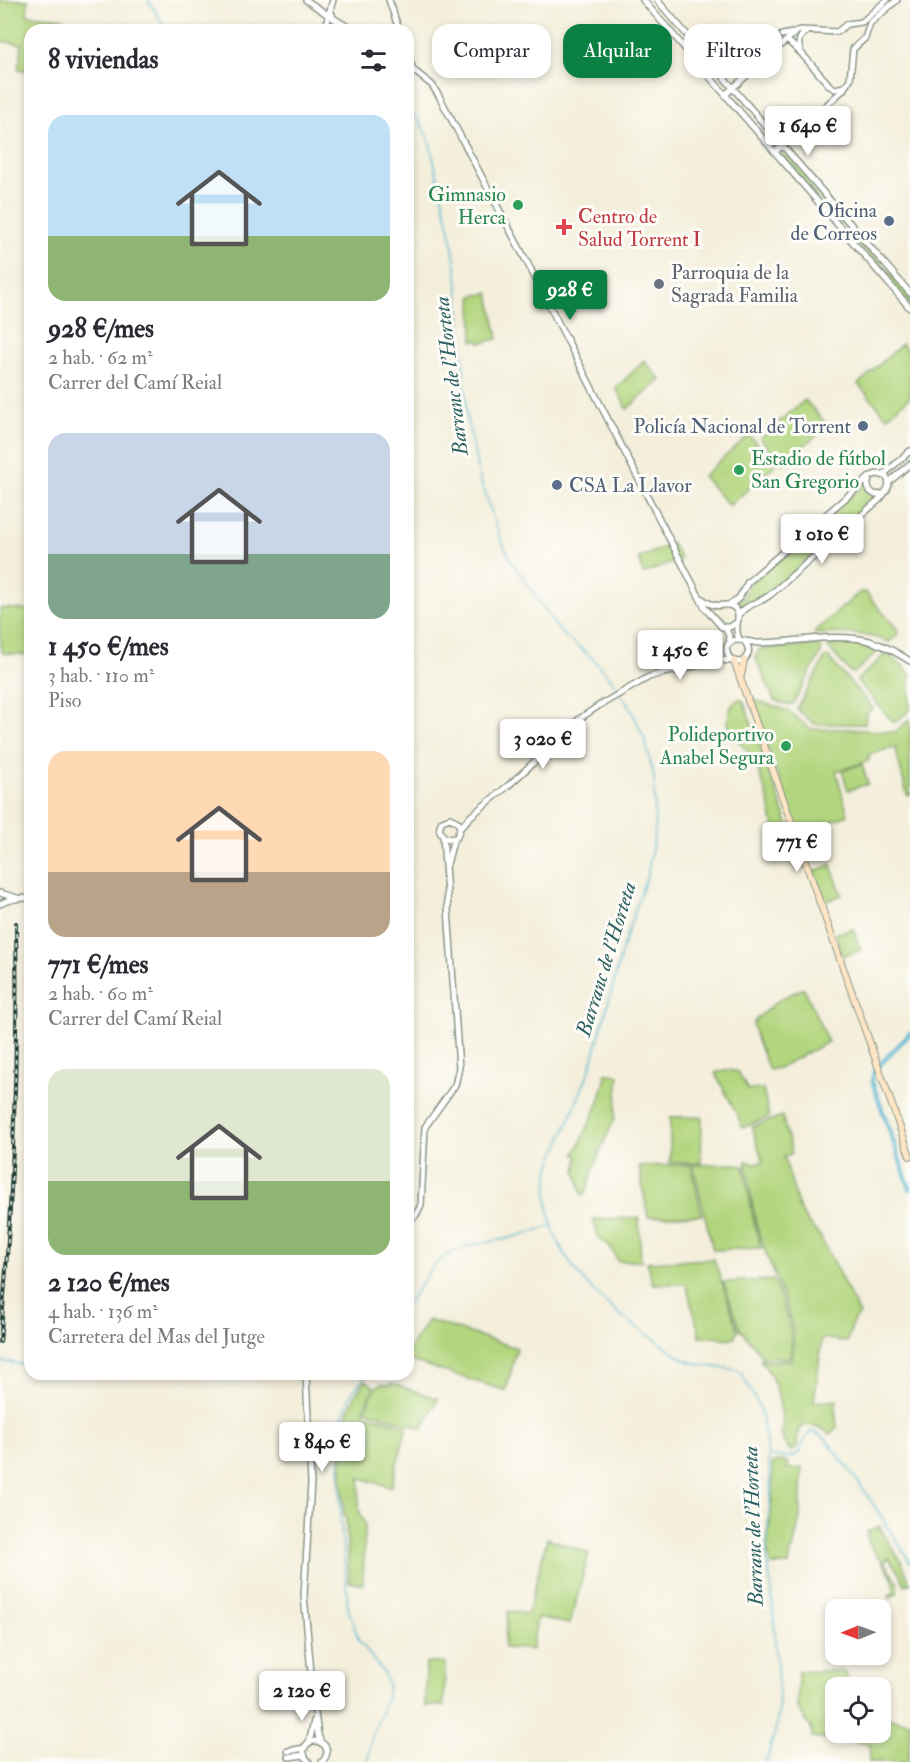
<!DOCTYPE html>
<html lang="es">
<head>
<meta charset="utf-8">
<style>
  :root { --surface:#fff; --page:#f2f2f3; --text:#2b2b33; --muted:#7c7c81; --accent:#0b8043 }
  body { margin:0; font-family:"IM FELL Double Pica",serif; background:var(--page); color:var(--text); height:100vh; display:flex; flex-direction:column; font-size:22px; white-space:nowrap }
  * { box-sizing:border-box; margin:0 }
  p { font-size:20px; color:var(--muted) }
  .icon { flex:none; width:33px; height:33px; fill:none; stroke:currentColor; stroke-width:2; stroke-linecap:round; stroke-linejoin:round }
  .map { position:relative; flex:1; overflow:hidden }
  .details { position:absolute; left:24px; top:24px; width:390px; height:1356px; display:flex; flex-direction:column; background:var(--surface); border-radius:18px; box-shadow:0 3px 9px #0003 }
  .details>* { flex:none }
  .hud { position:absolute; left:432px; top:24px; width:387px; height:54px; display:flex; gap:12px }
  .needle { width:39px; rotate:269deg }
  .controls { position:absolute; left:825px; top:1599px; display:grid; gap:12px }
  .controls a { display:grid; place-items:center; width:66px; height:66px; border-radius:12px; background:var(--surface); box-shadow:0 3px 9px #0003; font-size:30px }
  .price { position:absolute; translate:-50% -51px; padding:0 14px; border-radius:6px; background:#fff; color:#222; font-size:20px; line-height:39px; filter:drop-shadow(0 2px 3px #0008) }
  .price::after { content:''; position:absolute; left:50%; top:36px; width:18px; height:14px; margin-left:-9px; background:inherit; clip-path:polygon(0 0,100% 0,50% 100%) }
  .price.current { background:var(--accent); color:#fff }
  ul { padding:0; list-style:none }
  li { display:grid; align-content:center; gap:12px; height:318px; padding:0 24px }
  li span { display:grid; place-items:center; height:186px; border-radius:18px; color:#555 }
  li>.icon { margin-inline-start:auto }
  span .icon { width:108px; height:108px; fill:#fffc; stroke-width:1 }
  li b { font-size:26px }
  h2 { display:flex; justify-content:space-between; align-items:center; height:72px; padding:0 24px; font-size:26px }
  .chip { padding:0 21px; border-radius:18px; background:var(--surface); box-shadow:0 3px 9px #0003; font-size:21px; line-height:54px }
  .chip.current { background:var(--accent); color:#fff }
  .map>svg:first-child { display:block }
  .green { fill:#b2d67e; stroke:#688a59; stroke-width:1.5 }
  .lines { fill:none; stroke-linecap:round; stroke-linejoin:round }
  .stream { stroke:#51b5d0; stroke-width:1.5 }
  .canal { stroke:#51b5d0; stroke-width:4 }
  .tertiary-casing { stroke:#8a9688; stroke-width:8 }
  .secondary-casing { stroke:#8a9688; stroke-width:8 }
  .tertiary { stroke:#fff; stroke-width:5 }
  .secondary { stroke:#fee5c5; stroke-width:6 }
  .rail-casing { stroke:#1f3d34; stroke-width:4 }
  .rail { stroke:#fdfcf7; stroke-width:1.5; stroke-dasharray:4.5; stroke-linecap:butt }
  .leisure-dot { fill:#2e9e5b; stroke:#fdfcf7; stroke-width:2 }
  .service-dot { fill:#5c6f8a; stroke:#fdfcf7; stroke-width:2 }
  .health-dot { fill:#e0444e; stroke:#fdfcf7; stroke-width:2 }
  .worship-dot { fill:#6b7280; stroke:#fdfcf7; stroke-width:2 }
  .labels { text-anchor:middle; stroke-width:6; stroke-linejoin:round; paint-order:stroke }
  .leisure-label { font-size:20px; fill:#27864d; stroke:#fdfcf7; text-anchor:end }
  .service-label { font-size:20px; fill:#4e5e75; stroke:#fdfcf7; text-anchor:end }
  .health-label { font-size:20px; fill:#be3a42; stroke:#fdfcf7; text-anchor:start }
  .worship-label { font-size:20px; fill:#5b616d; stroke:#fdfcf7; text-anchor:start }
  .water-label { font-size:21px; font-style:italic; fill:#2e6163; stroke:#fdfcf7 }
</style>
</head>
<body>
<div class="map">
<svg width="910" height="1762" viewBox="0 0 910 1762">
  <rect width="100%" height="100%" fill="#fdfcf7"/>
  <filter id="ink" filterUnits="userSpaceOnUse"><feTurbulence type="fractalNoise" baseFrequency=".0167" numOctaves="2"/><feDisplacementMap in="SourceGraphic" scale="12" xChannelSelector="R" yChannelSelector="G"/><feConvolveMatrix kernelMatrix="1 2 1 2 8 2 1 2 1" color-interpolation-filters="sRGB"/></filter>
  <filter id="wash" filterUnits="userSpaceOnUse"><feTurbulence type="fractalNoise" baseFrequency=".008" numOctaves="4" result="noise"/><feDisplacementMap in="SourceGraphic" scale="24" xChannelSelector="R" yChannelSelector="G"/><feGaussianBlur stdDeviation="1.35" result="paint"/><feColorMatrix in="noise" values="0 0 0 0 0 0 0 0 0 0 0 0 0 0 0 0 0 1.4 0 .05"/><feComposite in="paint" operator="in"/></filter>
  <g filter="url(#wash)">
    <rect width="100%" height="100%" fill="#f4efdb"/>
    <!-- green -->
    <path class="green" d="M0 0H28L27 15 63 18 62 30H30V71L18 69 22 44 0 41Z
      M783 149 858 236 854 239 779 153Z
      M862 240 910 296V305L857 244Z
      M489 293 498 339 480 343 479 340 473 341 472 296Z
      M902 344 910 354V397L887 417 858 384Z
      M644 361 661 380 627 409 616 388Z
      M805 400 828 426 782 464 760 438Z
      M749 435 775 465 729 506 703 476Z
      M867 482V487L880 497 767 595 739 611 735 605 744 597 750 583Z
      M672 544 681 559 643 574 639 558Z
      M860 592H865L898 630V635L889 642C863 632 844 633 816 634L814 632Z
      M0 608 30 610V655L2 653 0 632Z
      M841 644H857L876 649V653L854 673 850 672 827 646Z
      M818 645 821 649V653L793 704 787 705 774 700 755 656 760 649Z
      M886 654 902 665 910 674V710L896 722H893L857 681 858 679Z
      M828 657 873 708 866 714 865 724H814L797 709 825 658Z
      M739 699 743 700 794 840 776 846C773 815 766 784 751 756 746 746 732 740 729 727 726 717 730 704 739 699Z
      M755 700 789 711 810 729H849L895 732 910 719V796L907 795 895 747 868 755 869 761 836 771 848 815 798 834 752 701Z
      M862 764 868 784 848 790 842 771Z
      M831 865 842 895 824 902 813 872Z
      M853 929 861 950 843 956 835 934Z
      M804 988 828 1042 778 1068 769 1070 756 1038 753 1025 756 1019 780 999Z
      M728 1070 738 1072 748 1090 763 1089 769 1117 742 1128 738 1116 715 1073Z
      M605 1073 619 1075 615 1118 600 1151 585 1194 582 1195 576 1171 578 1157 575 1154 599 1102 606 1077Z
      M782 1116 792 1153 784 1157 799 1208 808 1223 820 1236 860 1315 854 1319 847 1342 822 1338 814 1402 837 1400 835 1409 837 1428 830 1434C822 1428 812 1423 802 1426L798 1431 797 1448 791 1451 783 1441 781 1432 784 1430C780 1404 778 1380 760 1360L762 1358 765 1361 791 1360C803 1327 769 1267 759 1234 752 1212 751 1188 746 1165V1161L756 1163 763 1162 752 1127Z
      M670 1117H702L701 1163H670Z
      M736 1164 741 1165 744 1167 754 1222 761 1248 713 1250 693 1165Z
      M691 1165 702 1215 648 1217 639 1166Z
      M639 1218 641 1261H618L609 1245 599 1239 593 1219Z
      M714 1259 738 1330 733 1339 700 1336 686 1284H653L647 1262Z
      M774 1280C781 1299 798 1340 789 1358L763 1357 740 1329 723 1282Z
      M428 1320 517 1348 506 1391 408 1360V1351Z
      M366 1380 374 1387 363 1409 366 1415 360 1444H362L369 1415 407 1426 391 1487 360 1478 359 1506 360 1513 365 1524 363 1584 349 1582 346 1518 344 1516C342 1469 334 1418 366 1380Z
      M391 1383 438 1399 422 1428 365 1410 376 1387 382 1384 390 1385Z
      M777 1461 789 1463 787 1468 788 1469 802 1468 800 1517 793 1550H791L789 1565H771L767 1549 773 1488 772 1463Z
      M879 1526 903 1565 910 1583 905 1585 901 1576 889 1558 884 1561 898 1583 897 1593 890 1598 889 1596 894 1591C896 1572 875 1557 869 1542 867 1539 867 1535 867 1532Z
      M547 1538 589 1553 570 1624 537 1617 532 1649 504 1648 508 1611 528 1614Z
      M426 1663H445L444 1706H425Z
      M798 1671H843L847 1673V1687L836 1688V1732L846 1733 845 1741 812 1737 811 1728 797 1708Z
      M881 1717 910 1722 908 1762H869L870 1744 848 1741 849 1733 880 1732Z"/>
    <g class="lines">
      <!-- stream -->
      <path class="stream" d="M148 0 167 30
        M408 111 418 118 429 140 451 235 457 274 467 418 479 476 500 537 510 559 560 632 591 657 611 679 631 709 644 737 654 776 655 830 648 872 623 946 613 986 590 1069 550 1167C533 1245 596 1302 656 1340 666 1347 679 1358 691 1362 705 1367 721 1367 736 1370L741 1373 757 1402 762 1417 768 1456 771 1489 766 1554 772 1592 779 1698 777 1725 766 1762
        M408 1303C419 1288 428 1269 443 1258 461 1245 485 1243 506 1239 521 1235 536 1231 551 1226
        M0 1361 21 1364 30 1362
        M367 1374 353 1392 347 1404 342 1418 339 1438 341 1519 348 1608 359 1641 383 1672 388 1684 387 1697 371 1739 368 1762
        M768 1456C780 1457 794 1461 801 1449 805 1441 804 1437 811 1432L817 1433 825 1438 864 1490 910 1562"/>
      <!-- canal -->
      <path class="canal" d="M910 1033 874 1071 872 1081 910 1189"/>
    </g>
  </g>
  <g filter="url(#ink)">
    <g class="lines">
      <!-- tertiary casing -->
      <g class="tertiary-casing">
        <path id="tertiary" d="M306 0 328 15
          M389 0 399 30
          M643 0 910 308
          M657 0 910 293
          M329 14 333 0
          M333 18 353 30
          M327 30 328 15 332 14 333 18
          M782 35 793 33
          M787 40 802 54 830 86 835 89 844 87
          M801 53C797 43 798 36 808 31
          M408 54 413 70
          M408 66 432 85 439 96 529 266 705 608 722 627H730L736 623
          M726 94 797 31 801 30 837 32 847 24 862 22 887 0
          M775 152 843 90 850 79 853 49 865 38 870 23 897 0
          M883 475 910 451
          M869 479C866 487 869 492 876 495L882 494
          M889 482 910 464
          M701 598C705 601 709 604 714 605 722 607 731 601 737 611 741 618 733 627 739 639
          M730 605 739 598 748 582 871 476 877 474 886 476C892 485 887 490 881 498L770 595C757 605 751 601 738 615
          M725 627 729 636 730 643
          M731 660C726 654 724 645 732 641 738 638 752 643 759 643 792 643 833 633 865 640 881 643 896 652 910 661
          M460 828 458 822 450 818 442 821C435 833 445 842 457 837L460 828 471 816 509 785 543 754 579 719 600 705 649 677 659 674 721 660 741 662C749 657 751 649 745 642
          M447 864 454 838
          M0 893 17 898
          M0 904C9 899 19 898 30 898
          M408 1222 416 1215 421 1205 425 1127 455 1085 459 1068 443 836
          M306 1374 311 1483 304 1595 314 1705 318 1735 321 1743
          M309 1743 314 1721
          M288 1751 305 1748
          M289 1757 304 1755
          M309 1762C305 1758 303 1754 304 1749 310 1732 338 1745 322 1762"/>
      </g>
      <!-- secondary casing -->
      <g class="secondary-casing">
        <path id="secondary" d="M734 661 910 1156
          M741 676 744 660"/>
      </g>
      <!-- tertiary -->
      <use href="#tertiary" class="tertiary"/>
      <!-- secondary -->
      <use href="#secondary" class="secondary"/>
      <!-- rail casing -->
      <g class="rail-casing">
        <path id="rail" d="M0 1342C13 1203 18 1063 16 923"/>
      </g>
      <!-- rail -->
      <use href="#rail" class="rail"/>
    </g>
  </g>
  <!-- markers -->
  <g class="leisure-dot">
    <circle cx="518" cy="205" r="6"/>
    <circle cx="739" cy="470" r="6"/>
    <circle cx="786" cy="746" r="6"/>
  </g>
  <g class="service-dot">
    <circle cx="889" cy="221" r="6"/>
    <circle cx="863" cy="426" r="6"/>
    <circle cx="557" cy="485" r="6"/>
  </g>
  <path class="health-dot" d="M561 218h6v6h6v6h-6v6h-6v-6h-6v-6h6z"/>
  <circle class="worship-dot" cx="659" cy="284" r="6"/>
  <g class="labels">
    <!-- leisure labels -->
    <g class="leisure-label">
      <text x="506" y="201">Gimnasio<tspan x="506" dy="23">Herca</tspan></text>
      <text x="751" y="465" text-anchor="start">Estadio de fútbol<tspan x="751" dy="23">San Gregorio</tspan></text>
      <text x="774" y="741">Polideportivo<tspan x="774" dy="23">Anabel Segura</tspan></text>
    </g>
    <!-- service labels -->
    <g class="service-label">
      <text x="877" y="217">Oficina<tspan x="877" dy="23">de Correos</tspan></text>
      <text x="851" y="433">Policía Nacional de Torrent</text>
      <text x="569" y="492" text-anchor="start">CSA La Llavor</text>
    </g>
    <!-- health labels -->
    <g class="health-label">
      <text x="578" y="223">Centro de<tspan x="578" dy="23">Salud Torrent I</tspan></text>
    </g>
    <!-- worship labels -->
    <g class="worship-label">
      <text x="671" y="279">Parroquia de la<tspan x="671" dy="23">Sagrada Familia</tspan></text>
    </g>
    <!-- water labels -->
    <g class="water-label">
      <text transform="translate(451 376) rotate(-97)" y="7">Barranc de l'Horteta</text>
      <text transform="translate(606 959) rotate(-73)" y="7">Barranc de l'Horteta</text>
      <text transform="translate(753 1526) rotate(-92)" y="7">Barranc de l'Horteta</text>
    </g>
  </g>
</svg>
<div class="controls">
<a><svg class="needle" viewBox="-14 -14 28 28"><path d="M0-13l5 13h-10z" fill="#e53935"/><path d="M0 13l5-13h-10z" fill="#7c7c81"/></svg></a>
<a><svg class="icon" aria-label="locate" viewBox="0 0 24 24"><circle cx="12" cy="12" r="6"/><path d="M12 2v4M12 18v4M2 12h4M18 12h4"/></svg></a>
</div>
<b class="price" style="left:808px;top:157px">1 640 €</b>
<b class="price current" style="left:570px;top:321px">928 €</b>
<b class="price" style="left:822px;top:565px">1 010 €</b>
<b class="price" style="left:680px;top:681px">1 450 €</b>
<b class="price" style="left:543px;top:770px">3 020 €</b>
<b class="price" style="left:797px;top:873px">771 €</b>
<b class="price" style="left:322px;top:1473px">1 840 €</b>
<b class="price" style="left:302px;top:1722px">2 120 €</b>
<div class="hud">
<a class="chip">Comprar</a>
<a class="chip current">Alquilar</a>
<a class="chip">Filtros</a>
</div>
<section class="details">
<h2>8 viviendas<svg class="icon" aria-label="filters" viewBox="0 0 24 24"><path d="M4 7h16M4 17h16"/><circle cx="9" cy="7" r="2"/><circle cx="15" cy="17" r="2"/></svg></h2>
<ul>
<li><span style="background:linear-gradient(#bfe0f5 65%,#8fb573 0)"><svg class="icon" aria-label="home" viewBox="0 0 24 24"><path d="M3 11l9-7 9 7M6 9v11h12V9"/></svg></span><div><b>928 €/mes</b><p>2 hab. · 62 m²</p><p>Carrer del Camí Reial</p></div></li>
<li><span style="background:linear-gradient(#c9d6e8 65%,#7fa58c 0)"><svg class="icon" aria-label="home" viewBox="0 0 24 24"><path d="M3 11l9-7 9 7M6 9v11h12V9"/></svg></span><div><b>1 450 €/mes</b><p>3 hab. · 110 m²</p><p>Piso</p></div></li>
<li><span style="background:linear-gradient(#ffd9b3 65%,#b9a48a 0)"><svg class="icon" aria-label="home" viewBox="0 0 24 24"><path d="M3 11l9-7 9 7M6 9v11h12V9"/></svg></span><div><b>771 €/mes</b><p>2 hab. · 60 m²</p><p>Carrer del Camí Reial</p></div></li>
<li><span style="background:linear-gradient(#dfe7d0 60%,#8fb573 0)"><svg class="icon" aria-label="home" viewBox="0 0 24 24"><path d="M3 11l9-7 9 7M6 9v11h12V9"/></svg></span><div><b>2 120 €/mes</b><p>4 hab. · 136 m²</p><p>Carretera del Mas del Jutge</p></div></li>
</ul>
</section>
</div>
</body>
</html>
